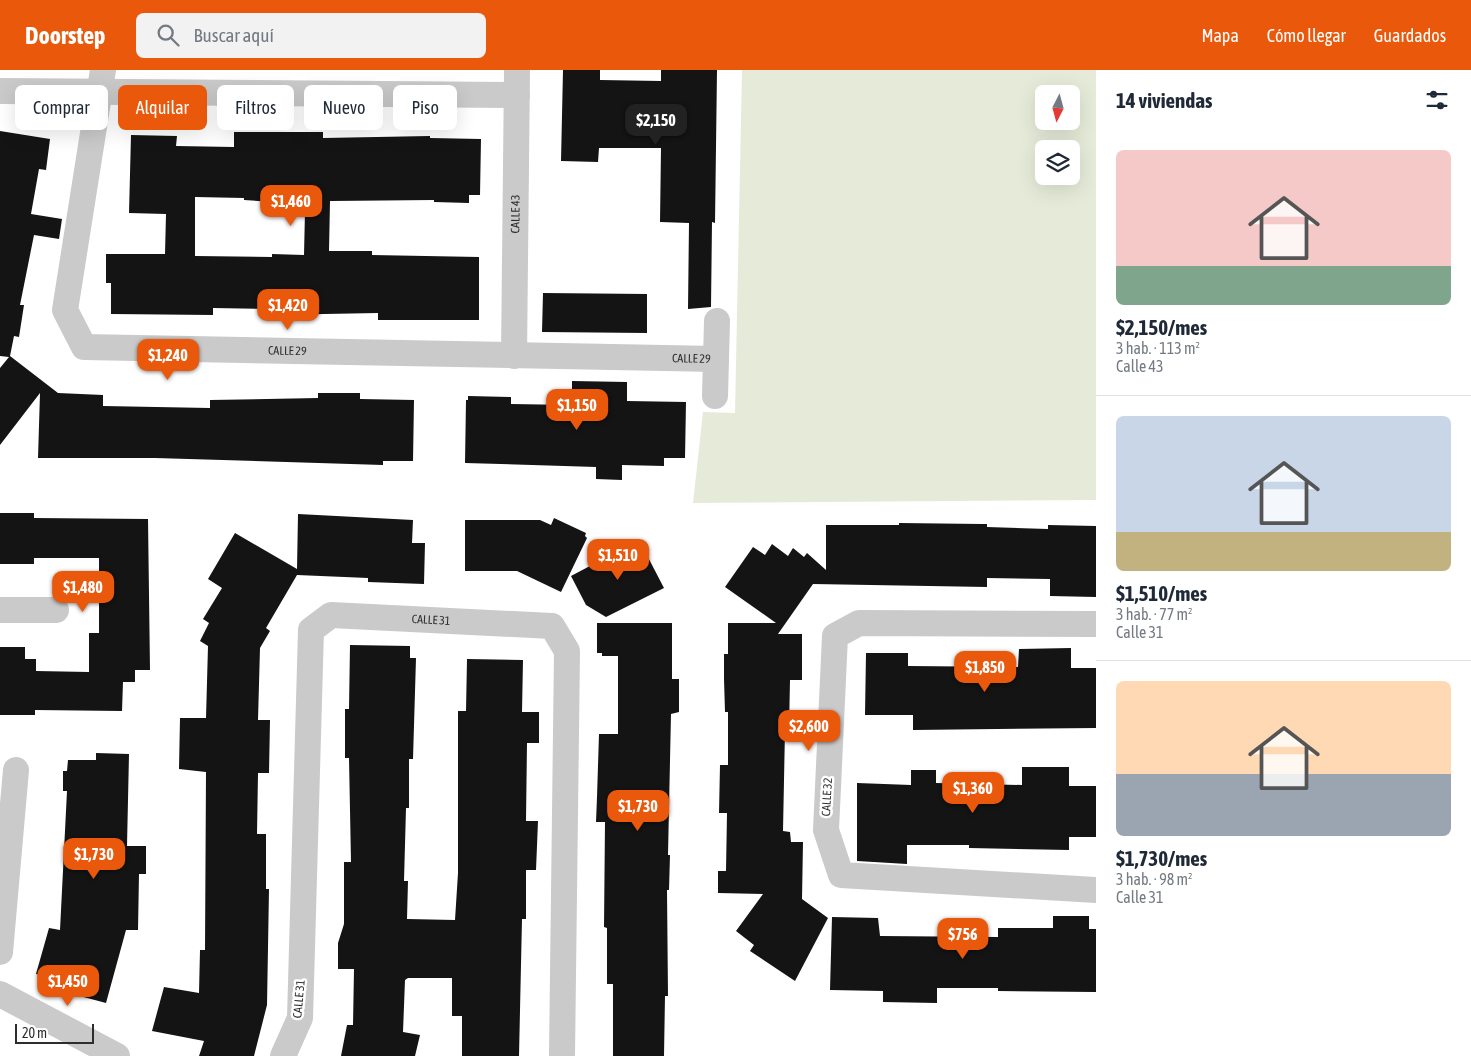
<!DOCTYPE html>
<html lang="es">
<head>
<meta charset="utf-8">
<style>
  :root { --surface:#fff; --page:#f2f2f3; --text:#1f2937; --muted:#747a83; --line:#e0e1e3; --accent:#ea580c }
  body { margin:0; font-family:"Asap Condensed",sans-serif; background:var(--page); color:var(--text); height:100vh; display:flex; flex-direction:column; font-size:19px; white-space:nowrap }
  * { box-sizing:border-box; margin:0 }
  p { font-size:16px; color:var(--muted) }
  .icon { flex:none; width:28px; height:28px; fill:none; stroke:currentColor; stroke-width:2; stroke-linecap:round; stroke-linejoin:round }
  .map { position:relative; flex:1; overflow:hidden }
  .details { display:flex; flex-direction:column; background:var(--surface); width:375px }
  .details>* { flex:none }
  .top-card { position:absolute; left:15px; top:15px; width:475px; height:45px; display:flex; gap:10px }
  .needle { width:32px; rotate:186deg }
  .fabs { position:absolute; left:1035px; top:15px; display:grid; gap:10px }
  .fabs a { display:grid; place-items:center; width:45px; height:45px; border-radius:8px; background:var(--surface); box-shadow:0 5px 20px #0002; font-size:25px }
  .scale { position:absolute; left:15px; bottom:12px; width:79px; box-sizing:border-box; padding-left:5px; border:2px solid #2d2d2d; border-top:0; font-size:14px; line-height:18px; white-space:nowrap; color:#2d2d2d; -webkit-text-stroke:4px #fff; paint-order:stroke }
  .price { position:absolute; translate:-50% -42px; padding:0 11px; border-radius:10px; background:var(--accent); color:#fff; font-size:16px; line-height:32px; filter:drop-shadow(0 1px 2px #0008) }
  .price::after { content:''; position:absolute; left:50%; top:30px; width:15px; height:11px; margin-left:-8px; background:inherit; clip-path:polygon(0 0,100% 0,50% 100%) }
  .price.active { background:#222; color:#fff }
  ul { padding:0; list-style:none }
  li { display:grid; align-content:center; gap:10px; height:265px; padding:0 20px }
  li+li { border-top:1px solid var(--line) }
  li span { display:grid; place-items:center; height:155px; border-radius:8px; color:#555 }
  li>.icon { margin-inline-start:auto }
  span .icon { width:90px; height:90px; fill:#fffc; stroke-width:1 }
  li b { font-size:21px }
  h2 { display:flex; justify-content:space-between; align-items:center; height:60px; padding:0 20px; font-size:21px }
  .pill { padding:0 18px; border-radius:8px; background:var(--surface); box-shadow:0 5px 20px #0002; font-size:18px; line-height:45px }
  .pill.active { background:var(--accent); color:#fff }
  header { display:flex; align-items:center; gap:30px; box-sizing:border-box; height:70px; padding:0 25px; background:var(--accent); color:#fff }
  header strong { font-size:24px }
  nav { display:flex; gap:28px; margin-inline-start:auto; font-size:18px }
  .search { width:350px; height:45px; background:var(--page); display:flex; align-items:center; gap:12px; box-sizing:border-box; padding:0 18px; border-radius:8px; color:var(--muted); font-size:19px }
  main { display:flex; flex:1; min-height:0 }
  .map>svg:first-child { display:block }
  .green { fill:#e6ebd9; fill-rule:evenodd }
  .building { fill:#141414; fill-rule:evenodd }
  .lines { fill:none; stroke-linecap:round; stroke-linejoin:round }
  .minor { stroke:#cacaca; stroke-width:26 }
  .labels { text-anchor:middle; stroke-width:5; stroke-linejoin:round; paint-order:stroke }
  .street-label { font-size:12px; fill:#2d2d2d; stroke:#fff }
</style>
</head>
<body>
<header>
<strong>Doorstep</strong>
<div class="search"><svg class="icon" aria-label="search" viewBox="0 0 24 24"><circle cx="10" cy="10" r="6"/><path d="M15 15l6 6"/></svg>Buscar aquí</div>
<nav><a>Mapa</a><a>Cómo llegar</a><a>Guardados</a></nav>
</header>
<main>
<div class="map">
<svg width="1096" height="986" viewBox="0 0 1096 986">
  <rect width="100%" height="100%" fill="#fff"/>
  <!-- green -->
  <path class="green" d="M742 0H1096V430L693 433 703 342 735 343ZM1044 24H1071V51H1044ZM1044 79H1071V106H1044Z"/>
  <!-- building -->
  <path class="building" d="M563 0H600V10L661 11V0H717L715 153 712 152 711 237 688 239 689 153 660 152 661 78H599L598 92 561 91Z
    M0 61 50 69 46 100 39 99 31 144 62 149 59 169 34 165 20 235H24L19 267 14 266 10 286 58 323 103 325V336L210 338V330L318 328V323H360V329L414 330 413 391H383V395L155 388H38L40 323 0 375V298L9 287 0 286Z
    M234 62H323V68L430 66V68L481 69 480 125H469V133L434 132V130L330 131 329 181H372V185L479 187V250H378V243L271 245V239L213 238V245L111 244V213H106V184H165L166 144 129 143 131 65 177 66 176 76 234 77ZM195 127 244 128V130L292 133V141H305L304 185 272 184V187L195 186Z
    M543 223 647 224V263L542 262Z
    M572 311 627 312V331L686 332 685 388H664V396L622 395V410L596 409V397L465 393 466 330H468V326L511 327V334L572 335Z
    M0 443H34V448L148 449 150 600H135V612H123L122 641 35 640V645H0V577H25V589H36V601L89 602V563H99V488H34V494H0Z
    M298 444 413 450 412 473H425L424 514 368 512V508L297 505 266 558 270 561 260 578 258 650H270L269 703H258L257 764H266V819H269L267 935 254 986H199L204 971 152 961 164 917 199 923 200 880H205L206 702 179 699 180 648H206L208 576 200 571 209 553 203 549 222 518 208 509 235 463 297 499Z
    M554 448 586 463 585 466 587 468 561 522 517 501H465V450H540L551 455Z
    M899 453 982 454H987V457L1048 459V455L1096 456V527L1050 526V509L987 508V517L813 514 778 564H802V610H790L789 660H785L783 761 790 762 791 772H803L802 829 828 848 795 911 750 881 754 875 736 861 763 824 718 823V801H726L727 743H719L720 695H728V642H725L724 609V584H728V553H776L725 517 753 477 765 485 772 474 788 486 793 478 804 487 807 483 826 500V455H899Z
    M639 470 664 518 606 547 586 535 571 506Z
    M597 553H672V609H679V642L671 644 668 785H670L669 820H667L668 926H665L664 986H613V914H607V858L604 857 605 752H596L597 727 599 664H618V586H602V583H597Z
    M350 575 410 576V588H416L413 689H409V738H406L404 811H408L407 849 455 850 458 803V641H466L467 589 523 590 522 642H539V673H527L526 751H538L536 800H526V849H522L519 986H462V946H452V908H408L405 910 403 962 420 965 415 986H341L347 955H353L354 899H338V873L344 854V792H351L349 688H345V639H349Z
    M1071 578V598H1096V658L913 660V645H865L866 583H908V596L1018 597 1019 579Z
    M96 683 129 684 127 776H146V804H139L138 860H126L106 933 46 917 49 907 36 904 49 858 60 860 67 721H63V701H67L68 690H96Z
    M1022 697H1069V716H1096V767H1069V780L969 778V775H907V794L857 791V713L911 715V700H936V713L1022 715Z
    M1053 846H1089V859H1096V922L998 921V918H937V933L883 932V921L830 920 832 847 878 848 880 866 998 867V858H1053Z"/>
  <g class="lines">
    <!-- minor -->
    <g class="minor">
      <path id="s1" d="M103 0 65 240 84 277 716 289"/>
      <path d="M0 21 517 25"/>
      <path id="s2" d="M514 286 517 0"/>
      <path d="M715 326 717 251"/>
      <path d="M0 540H56"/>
      <path d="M1096 554 859 553 835 566 826 760 841 805 1096 820"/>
      <path d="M0 882 16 700"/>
      <path d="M0 924 117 986"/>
      <path id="s3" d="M283 986 300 948 311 560 331 545 552 556 567 581 562 986"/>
    </g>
  </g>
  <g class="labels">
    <!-- street labels -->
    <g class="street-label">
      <text dy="4" stroke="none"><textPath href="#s2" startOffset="142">CALLE 43</textPath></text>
      <text dy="4" stroke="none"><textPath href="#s1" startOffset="488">CALLE 29</textPath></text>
      <text dy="4" stroke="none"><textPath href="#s1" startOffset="892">CALLE 29</textPath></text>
      <text dy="4" stroke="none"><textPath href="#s3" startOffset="555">CALLE 31</textPath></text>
      <text transform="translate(827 727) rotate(-87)" y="4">CALLE 32</text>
      <text transform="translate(299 929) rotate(-85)" y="4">CALLE 31</text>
    </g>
  </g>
</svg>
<div class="fabs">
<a><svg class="needle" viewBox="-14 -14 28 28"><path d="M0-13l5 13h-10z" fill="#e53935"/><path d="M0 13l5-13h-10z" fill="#747a83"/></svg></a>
<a><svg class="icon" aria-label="layers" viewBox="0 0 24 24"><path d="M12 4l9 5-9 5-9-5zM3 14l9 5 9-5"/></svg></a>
</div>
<div class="scale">20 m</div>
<b class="price active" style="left:656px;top:76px">$2,150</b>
<b class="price" style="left:291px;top:157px">$1,460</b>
<b class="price" style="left:288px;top:261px">$1,420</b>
<b class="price" style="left:168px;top:311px">$1,240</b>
<b class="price" style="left:577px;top:361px">$1,150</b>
<b class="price" style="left:618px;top:511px">$1,510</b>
<b class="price" style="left:83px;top:543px">$1,480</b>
<b class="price" style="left:985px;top:623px">$1,850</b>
<b class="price" style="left:809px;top:682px">$2,600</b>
<b class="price" style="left:973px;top:744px">$1,360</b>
<b class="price" style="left:638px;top:762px">$1,730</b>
<b class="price" style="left:94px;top:810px">$1,730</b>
<b class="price" style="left:963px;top:890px">$756</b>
<b class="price" style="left:68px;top:937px">$1,450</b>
<div class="top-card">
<a class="pill">Comprar</a>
<a class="pill active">Alquilar</a>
<a class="pill">Filtros</a>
<a class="pill">Nuevo</a>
<a class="pill">Piso</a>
</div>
</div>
<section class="details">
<h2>14 viviendas<svg class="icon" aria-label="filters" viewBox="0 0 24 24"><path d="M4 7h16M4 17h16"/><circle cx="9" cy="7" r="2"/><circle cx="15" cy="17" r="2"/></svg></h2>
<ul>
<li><span style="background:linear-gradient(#f6c9c9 75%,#7fa58c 0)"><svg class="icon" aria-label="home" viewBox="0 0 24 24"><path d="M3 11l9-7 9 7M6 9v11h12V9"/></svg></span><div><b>$2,150/mes</b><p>3 hab. · 113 m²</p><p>Calle 43</p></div></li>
<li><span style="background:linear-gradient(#c9d6e8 75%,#c2b280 0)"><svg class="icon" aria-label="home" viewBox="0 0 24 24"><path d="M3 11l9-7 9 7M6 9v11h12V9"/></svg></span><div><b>$1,510/mes</b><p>3 hab. · 77 m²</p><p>Calle 31</p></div></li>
<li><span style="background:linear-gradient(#ffd9b3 60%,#9aa5b1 0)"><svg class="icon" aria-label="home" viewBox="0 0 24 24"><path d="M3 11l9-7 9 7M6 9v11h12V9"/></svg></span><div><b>$1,730/mes</b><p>3 hab. · 98 m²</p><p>Calle 31</p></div></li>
</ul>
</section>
</main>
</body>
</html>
